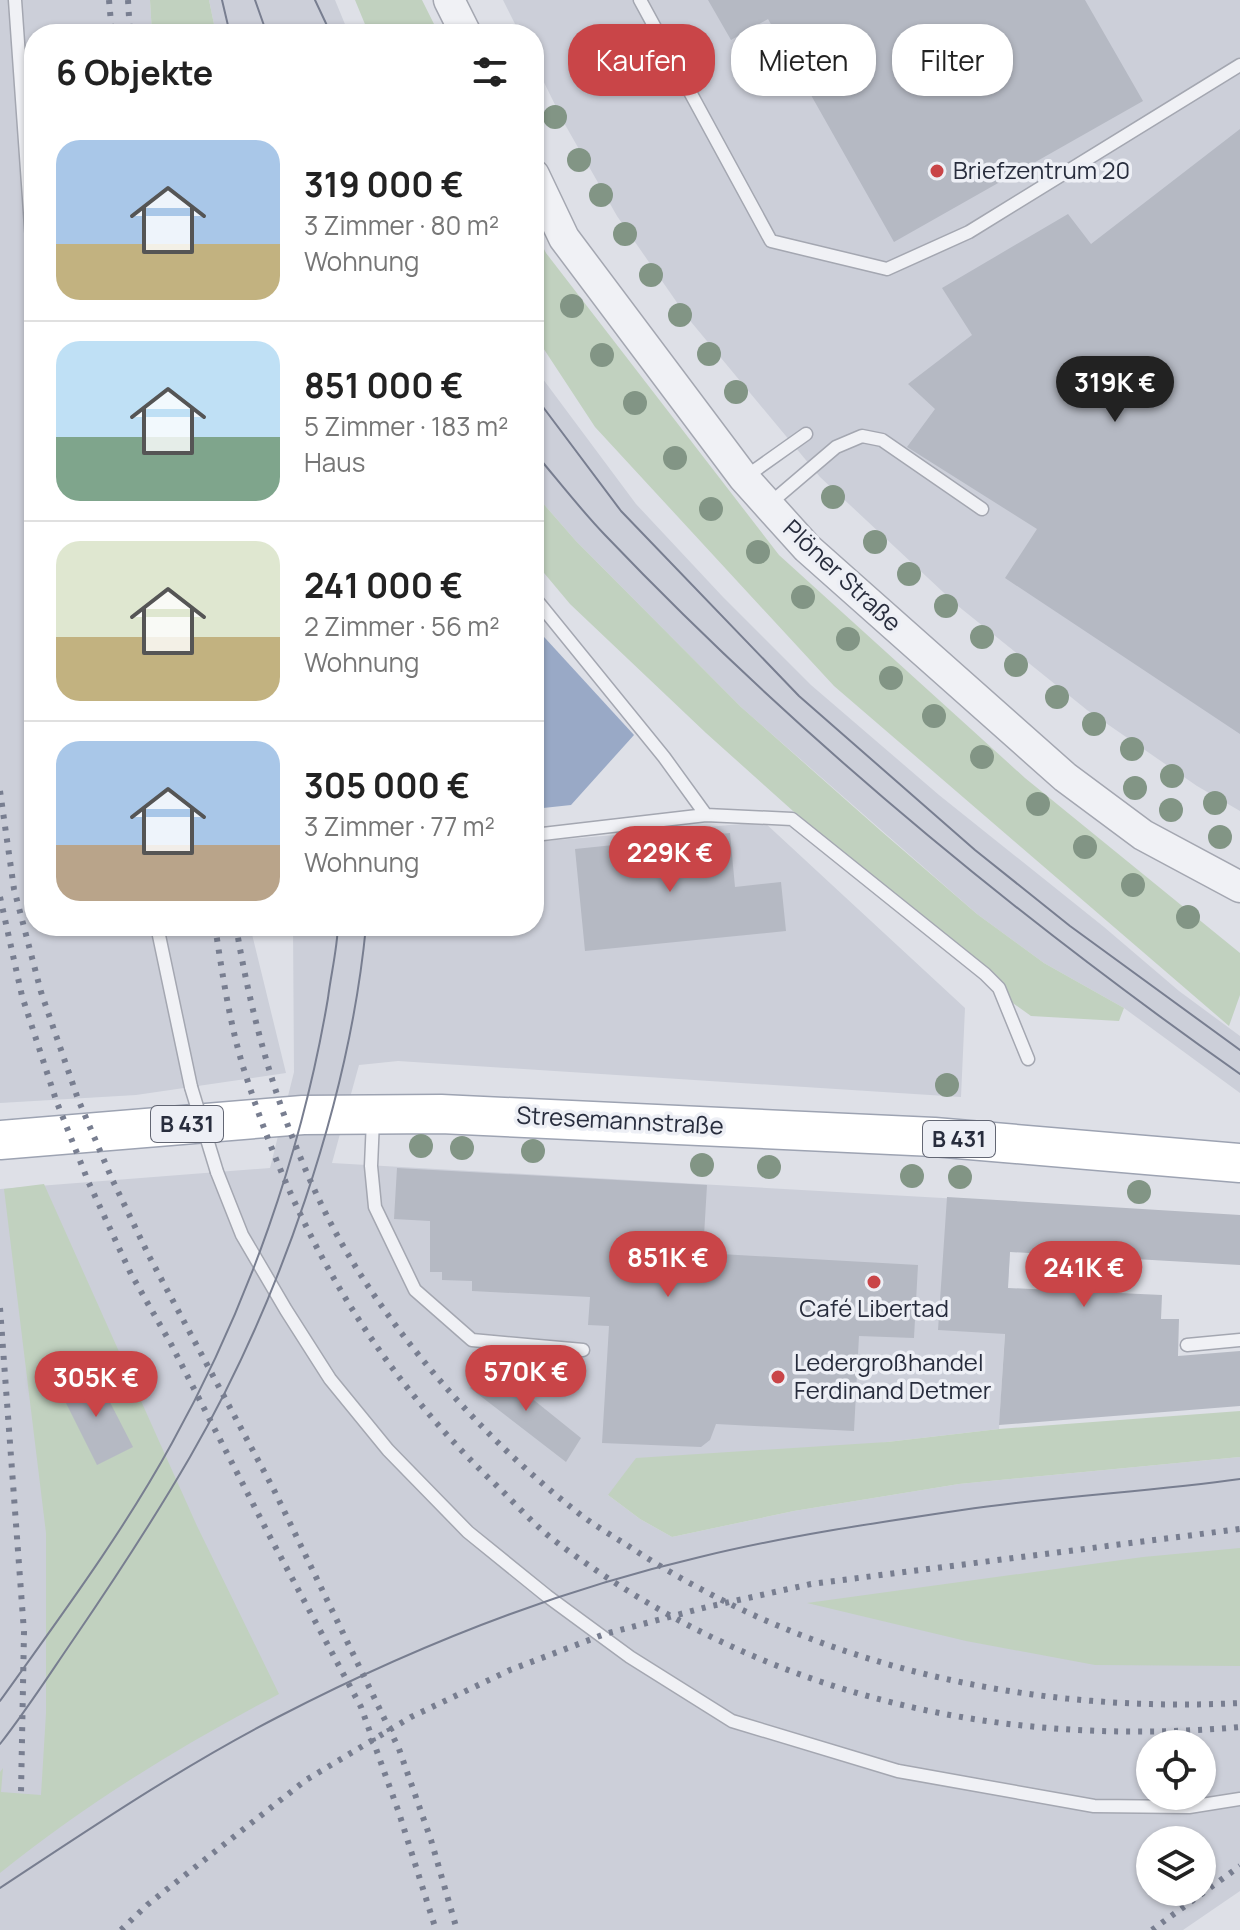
<!DOCTYPE html>
<html lang="de">
<head>
<meta charset="utf-8">
<style>
  :root { --surface:#fff; --page:#f2f2f2; --text:#222; --muted:#767676; --line:#e0e0e0; --accent:#c94548 }
  body { margin:0; font-family:Manrope,sans-serif; background:var(--page); color:var(--text); height:100vh; display:flex; flex-direction:column; font-size:30px; white-space:nowrap }
  * { box-sizing:border-box; margin:0 }
  p { font-size:26px; color:var(--muted) }
  .icon { flex:none; width:44px; height:44px; fill:none; stroke:currentColor; stroke-width:2; stroke-linecap:round; stroke-linejoin:round }
  .map { position:relative; flex:1; overflow:hidden }
  .panel { position:absolute; left:24px; top:24px; width:520px; height:912px; display:flex; flex-direction:column; background:var(--surface); border-radius:32px; box-shadow:0 2px 6px #0004 }
  .panel>* { flex:none }
  .hud { position:absolute; left:568px; top:24px; width:552px; height:72px; display:flex; gap:16px }
  .buttons { position:absolute; left:1136px; top:1730px; display:grid; gap:16px }
  .buttons a { display:grid; place-items:center; width:80px; height:80px; border-radius:50%; background:var(--surface); box-shadow:0 2px 6px #0004; font-size:40px }
  .price { position:absolute; translate:-50% -68px; padding:0 18px; border-radius:28px; background:var(--accent); color:#fff; font-size:26px; line-height:52px; filter:drop-shadow(0 2px 4px #0008) }
  .price::after { content:''; position:absolute; left:50%; top:48px; width:24px; height:18px; margin-left:-12px; background:inherit; clip-path:polygon(0 0,100% 0,50% 100%) }
  .price.on { background:#222; color:#fff }
  ul { padding:0; list-style:none }
  li { display:flex; align-items:center; gap:24px; height:200px; padding:0 32px }
  li+li { border-top:2px solid var(--line) }
  li span { display:grid; place-items:center; flex:none; width:224px; height:160px; border-radius:24px; color:#555 }
  li>.icon { margin-inline-start:auto }
  span .icon { width:96px; height:96px; fill:#fffc; stroke-width:1 }
  li b { font-size:34px }
  h2 { display:flex; justify-content:space-between; align-items:center; height:96px; padding:0 32px; font-size:34px }
  .chip { padding:0 28px; border-radius:32px; background:var(--surface); box-shadow:0 2px 6px #0004; font-size:28px; line-height:72px }
  .chip.on { background:var(--accent); color:#fff }
  .map>svg:first-child { display:block }
  .built { fill:#cccfd9; fill-rule:evenodd }
  .green { fill:#c1d1bf }
  .water { fill:#99a9c6 }
  .building { fill:#b5b9c3 }
  .lines { fill:none; stroke-linecap:round; stroke-linejoin:round }
  .service-casing { stroke:#a4a7b1; stroke-width:15 }
  .tertiary-casing { stroke:#a4a7b1; stroke-width:33 }
  .primary-casing { stroke:#9da3b2; stroke-width:41 }
  .service { stroke:#f0f1f5; stroke-width:12 }
  .tertiary { stroke:#f0f1f5; stroke-width:30 }
  .primary { stroke:#fff; stroke-width:38 }
  .tram { stroke:#787e90; stroke-width:2 }
  .rail { stroke:#787e90; stroke-width:6; stroke-dasharray:4 8; stroke-linecap:butt }
  .service-bridge-casing { stroke:#a4a7b1; stroke-width:15; stroke-linecap:butt }
  .service-bridge { stroke:#f0f1f5; stroke-width:12 }
  .tree { fill:#829585 }
  .poi-dot { fill:#c94548; stroke:#edeff5; stroke-width:3 }
  .labels { text-anchor:middle; stroke-width:7; stroke-linejoin:round; paint-order:stroke }
  .shield { fill:#edeff5; stroke:#636774; stroke-width:2 }
  .shield-label { font-size:22px; font-weight:bold; fill:#282d3d }
  .poi-label { font-size:24px; fill:#282d3d; stroke:#edeff5; text-anchor:start }
  .street-label { font-size:24px; fill:#282d3d; stroke:#edeff5 }
</style>
</head>
<body>
<div class="map">
<svg width="1240" height="1930" viewBox="0 0 1240 1930">
  <rect width="100%" height="100%" fill="#dee0e7"/>
  <!-- built -->
  <path class="built" d="M0 0H150L152 34H34V926H250L286 1073 136 1095 0 1103Z
    M209 0H335L349 34H216Z
    M503 0H1240V811L1197 786 1087 710 958 606 820 477 687 317 617 216 563 121 534 62V34H520Z
    M534 367 636 504 723 597 811 685 939 795 1104 927 1179 991 1240 1036V1093L1124 1008 1044 963 977 914 741 707 576 541 534 493Z
    M764 822 965 1008 961 1097 398 1061 359 1065 332 1163 1013 1202 999 1429 887 1442 608 1495 640 1519 672 1537 794 1511 959 1484 1240 1457V1891L1183 1930H0V1189L270 1168 294 1072 293 926H534V842ZM1150 1744H1202V1796H1150ZM1150 1840H1202V1892H1150Z"/>
  <!-- green -->
  <path class="green" d="M150 0H209L216 34H152Z
    M355 0H422L439 34H369Z
    M534 229 546 253 779 555 1025 778 1240 953V995L1229 1026 834 686 595 427 534 334Z
    M534 493 576 541 741 707 881 831 977 914 1044 963 1124 1008 1119 1021 1031 1016 986 984 706 733 570 604 534 561Z
    M44 1184 197 1526 279 1694C180 1746 87 1803 0 1873V1772L3 1768 1 1792 41 1795 46 1713V1533L4 1189Z
    M1240 1411V1457L959 1484 794 1511 672 1537 640 1519 608 1495 636 1458 887 1442 999 1429Z
    M1240 1548V1666L1095 1665 966 1641 807 1603 1143 1557Z"/>
  <!-- water -->
  <path class="water" d="M534 626 634 735 571 805 534 809Z"/>
  <!-- building -->
  <path class="building" d="M708 0H1085L1143 101 894 242 768 19 731 40Z
    M1240 129V734L1005 578 1037 529 907 447 935 409 908 384 972 335 942 288 1068 214 1091 244Z
    M730 833 735 887 781 882 786 931 585 951 575 849Z
    M397 1168 707 1185 703 1253 918 1265 914 1338 859 1336 854 1431 716 1424 710 1440 701 1447 602 1443 609 1326 588 1325 590 1297 472 1291V1281L442 1280V1272H430V1221L394 1219Z
    M947 1197 1240 1215V1265L1010 1252 1008 1288 1162 1295 1161 1319H1179L1178 1356 1240 1351V1406L999 1425 1005 1334 938 1330Z
    M489 1364 581 1438 566 1462 470 1388Z
    M95 1373 133 1447 97 1465 60 1391Z"/>
  <g class="lines">
    <!-- service casing -->
    <g class="service-casing">
      <path id="service" d="M15 0 34 269
        M640 0 771 241 887 269 969 232 1240 65
        M744 478 806 434
        M768 505 836 447 862 436 882 440 982 509
        M534 597 664 757 706 815 792 819 985 974 999 988 1028 1059
        M534 835 706 815
        M157 926 191 1087
        M373 1120 371 1166 375 1207 415 1290 472 1340 583 1350
        M217 1172 242 1235 286 1310 330 1379 388 1450 468 1532 547 1596 630 1657 732 1721 898 1771 1094 1806 1189 1807 1240 1799
        M1187 1345 1240 1340"/>
    </g>
    <!-- tertiary casing -->
    <g class="tertiary-casing">
      <path id="tertiary" d="M449 0 466 34
        M534 175 564 238 744 478 807 548 1065 777 1143 835 1240 887"/>
    </g>
    <!-- primary casing -->
    <g class="primary-casing">
      <path id="primary" d="M0 1140 303 1115 441 1114 934 1137 1240 1163"/>
    </g>
    <!-- service -->
    <use href="#service" class="service"/>
    <!-- tertiary -->
    <use href="#tertiary" class="tertiary"/>
    <!-- primary -->
    <use href="#primary" class="primary"/>
    <!-- tram -->
    <path class="tram" d="M222 0 230 34
      M255 0 267 34
      M315 0 331 34
      M534 395 621 511 799 696 975 850 1070 926 1240 1050
      M534 452C557 479 580 509 605 535 797 736 1013 914 1240 1074
      M0 1701C60 1617 122 1534 172 1443 248 1306 302 1152 328 998 331 974 337 950 338 926
      M0 1744C26 1711 49 1675 73 1640 114 1580 154 1519 190 1457 279 1303 349 1103 366 926
      M0 1888C91 1828 181 1767 278 1717 411 1648 554 1591 700 1557 786 1536 874 1523 962 1510 1054 1496 1148 1492 1240 1479"/>
    <!-- rail -->
    <path class="rail" d="M109 0 112 34
      M128 0 130 34
      M0 791 14 889 41 992 78 1099 112 1179 149 1256 274 1490 399 1749 431 1840 457 1930
      M0 897 22 996 56 1100 88 1181 131 1274 171 1344 269 1535 361 1707 399 1813 436 1930
      M215 926C223 978 231 1033 248 1082 299 1239 377 1372 497 1486 516 1504 534 1525 555 1541 757 1693 990 1749 1240 1727
      M236 926C253 1028 282 1127 329 1220 361 1282 404 1340 450 1392 487 1434 528 1473 572 1508 590 1523 611 1535 630 1547 809 1665 1027 1714 1240 1703
      M0 1308 24 1632 21 1793
      M121 1930 147 1905 306 1780 411 1717 510 1670 605 1634 707 1607 811 1584 1240 1529
      M1152 1930 1240 1866"/>
    <!-- service-bridge casing -->
    <g class="service-bridge-casing">
      <path id="service-bridge" d="M191 1087 217 1172"/>
    </g>
    <!-- service-bridge -->
    <use href="#service-bridge" class="service-bridge"/>
  </g>
  <!-- trees -->
  <g class="tree">
    <circle cx="555" cy="117" r="12"/>
    <circle cx="579" cy="160" r="12"/>
    <circle cx="601" cy="195" r="12"/>
    <circle cx="625" cy="234" r="12"/>
    <circle cx="651" cy="275" r="12"/>
    <circle cx="572" cy="306" r="12"/>
    <circle cx="680" cy="315" r="12"/>
    <circle cx="709" cy="354" r="12"/>
    <circle cx="602" cy="355" r="12"/>
    <circle cx="736" cy="392" r="12"/>
    <circle cx="635" cy="403" r="12"/>
    <circle cx="675" cy="458" r="12"/>
    <circle cx="833" cy="497" r="12"/>
    <circle cx="711" cy="509" r="12"/>
    <circle cx="875" cy="542" r="12"/>
    <circle cx="758" cy="552" r="12"/>
    <circle cx="909" cy="574" r="12"/>
    <circle cx="803" cy="597" r="12"/>
    <circle cx="946" cy="606" r="12"/>
    <circle cx="982" cy="637" r="12"/>
    <circle cx="848" cy="639" r="12"/>
    <circle cx="1016" cy="665" r="12"/>
    <circle cx="891" cy="678" r="12"/>
    <circle cx="1057" cy="697" r="12"/>
    <circle cx="934" cy="716" r="12"/>
    <circle cx="1094" cy="724" r="12"/>
    <circle cx="1132" cy="749" r="12"/>
    <circle cx="982" cy="757" r="12"/>
    <circle cx="1172" cy="776" r="12"/>
    <circle cx="1135" cy="788" r="12"/>
    <circle cx="1215" cy="803" r="12"/>
    <circle cx="1038" cy="804" r="12"/>
    <circle cx="1171" cy="810" r="12"/>
    <circle cx="1220" cy="837" r="12"/>
    <circle cx="1085" cy="847" r="12"/>
    <circle cx="1133" cy="885" r="12"/>
    <circle cx="1188" cy="917" r="12"/>
    <circle cx="947" cy="1085" r="12"/>
    <circle cx="421" cy="1146" r="12"/>
    <circle cx="462" cy="1148" r="12"/>
    <circle cx="533" cy="1151" r="12"/>
    <circle cx="702" cy="1165" r="12"/>
    <circle cx="769" cy="1167" r="12"/>
    <circle cx="912" cy="1176" r="12"/>
    <circle cx="960" cy="1177" r="12"/>
    <circle cx="1139" cy="1192" r="12"/>
  </g>
  <!-- markers -->
  <g class="poi-dot">
    <circle cx="937" cy="171" r="8"/>
    <circle cx="874" cy="1282" r="8"/>
    <circle cx="778" cy="1377" r="8"/>
  </g>
  <g class="labels">
    <!-- shield labels -->
    <g class="shield">
      <rect x="151" y="1106" width="72" height="36" rx="6"/>
      <rect x="923" y="1121" width="72" height="36" rx="6"/>
    </g>
    <g class="shield-label">
      <text x="187" y="1132">B 431</text>
      <text x="959" y="1147">B 431</text>
    </g>
    <!-- poi labels -->
    <g class="poi-label">
      <text x="953" y="179">Briefzentrum 20</text>
      <text x="874" y="1317" text-anchor="middle">Café Libertad</text>
      <text x="794" y="1371">Ledergroßhandel<tspan x="794" dy="28">Ferdinand Detmer</tspan></text>
    </g>
    <!-- street labels -->
    <g class="street-label">
      <text transform="translate(842 576) rotate(43)" y="8">Plöner Straße</text>
      <text transform="translate(620 1121) rotate(3)" y="8">Stresemannstraße</text>
    </g>
  </g>
</svg>
<div class="buttons">
<a><svg class="icon" aria-label="locate" viewBox="0 0 24 24"><circle cx="12" cy="12" r="6"/><path d="M12 2v4M12 18v4M2 12h4M18 12h4"/></svg></a>
<a><svg class="icon" aria-label="layers" viewBox="0 0 24 24"><path d="M12 4l9 5-9 5-9-5zM3 14l9 5 9-5"/></svg></a>
</div>
<b class="price on" style="left:1115px;top:424px">319K €</b>
<b class="price" style="left:670px;top:894px">229K €</b>
<b class="price" style="left:668px;top:1299px">851K €</b>
<b class="price" style="left:1084px;top:1309px">241K €</b>
<b class="price" style="left:526px;top:1413px">570K €</b>
<b class="price" style="left:96px;top:1419px">305K €</b>
<div class="hud">
<a class="chip on">Kaufen</a>
<a class="chip">Mieten</a>
<a class="chip">Filter</a>
</div>
<section class="panel">
<h2>6 Objekte<svg class="icon" aria-label="filters" viewBox="0 0 24 24"><path d="M4 7h16M4 17h16"/><circle cx="9" cy="7" r="2"/><circle cx="15" cy="17" r="2"/></svg></h2>
<ul>
<li><span style="background:linear-gradient(#a9c7e8 65%,#c2b280 0)"><svg class="icon" aria-label="home" viewBox="0 0 24 24"><path d="M3 11l9-7 9 7M6 9v11h12V9"/></svg></span><div><b>319 000 €</b><p>3 Zimmer · 80 m²</p><p>Wohnung</p></div></li>
<li><span style="background:linear-gradient(#bfe0f5 60%,#7fa58c 0)"><svg class="icon" aria-label="home" viewBox="0 0 24 24"><path d="M3 11l9-7 9 7M6 9v11h12V9"/></svg></span><div><b>851 000 €</b><p>5 Zimmer · 183 m²</p><p>Haus</p></div></li>
<li><span style="background:linear-gradient(#dfe7d0 60%,#c2b280 0)"><svg class="icon" aria-label="home" viewBox="0 0 24 24"><path d="M3 11l9-7 9 7M6 9v11h12V9"/></svg></span><div><b>241 000 €</b><p>2 Zimmer · 56 m²</p><p>Wohnung</p></div></li>
<li><span style="background:linear-gradient(#a9c7e8 65%,#b9a48a 0)"><svg class="icon" aria-label="home" viewBox="0 0 24 24"><path d="M3 11l9-7 9 7M6 9v11h12V9"/></svg></span><div><b>305 000 €</b><p>3 Zimmer · 77 m²</p><p>Wohnung</p></div></li>
</ul>
</section>
</div>
</body>
</html>
